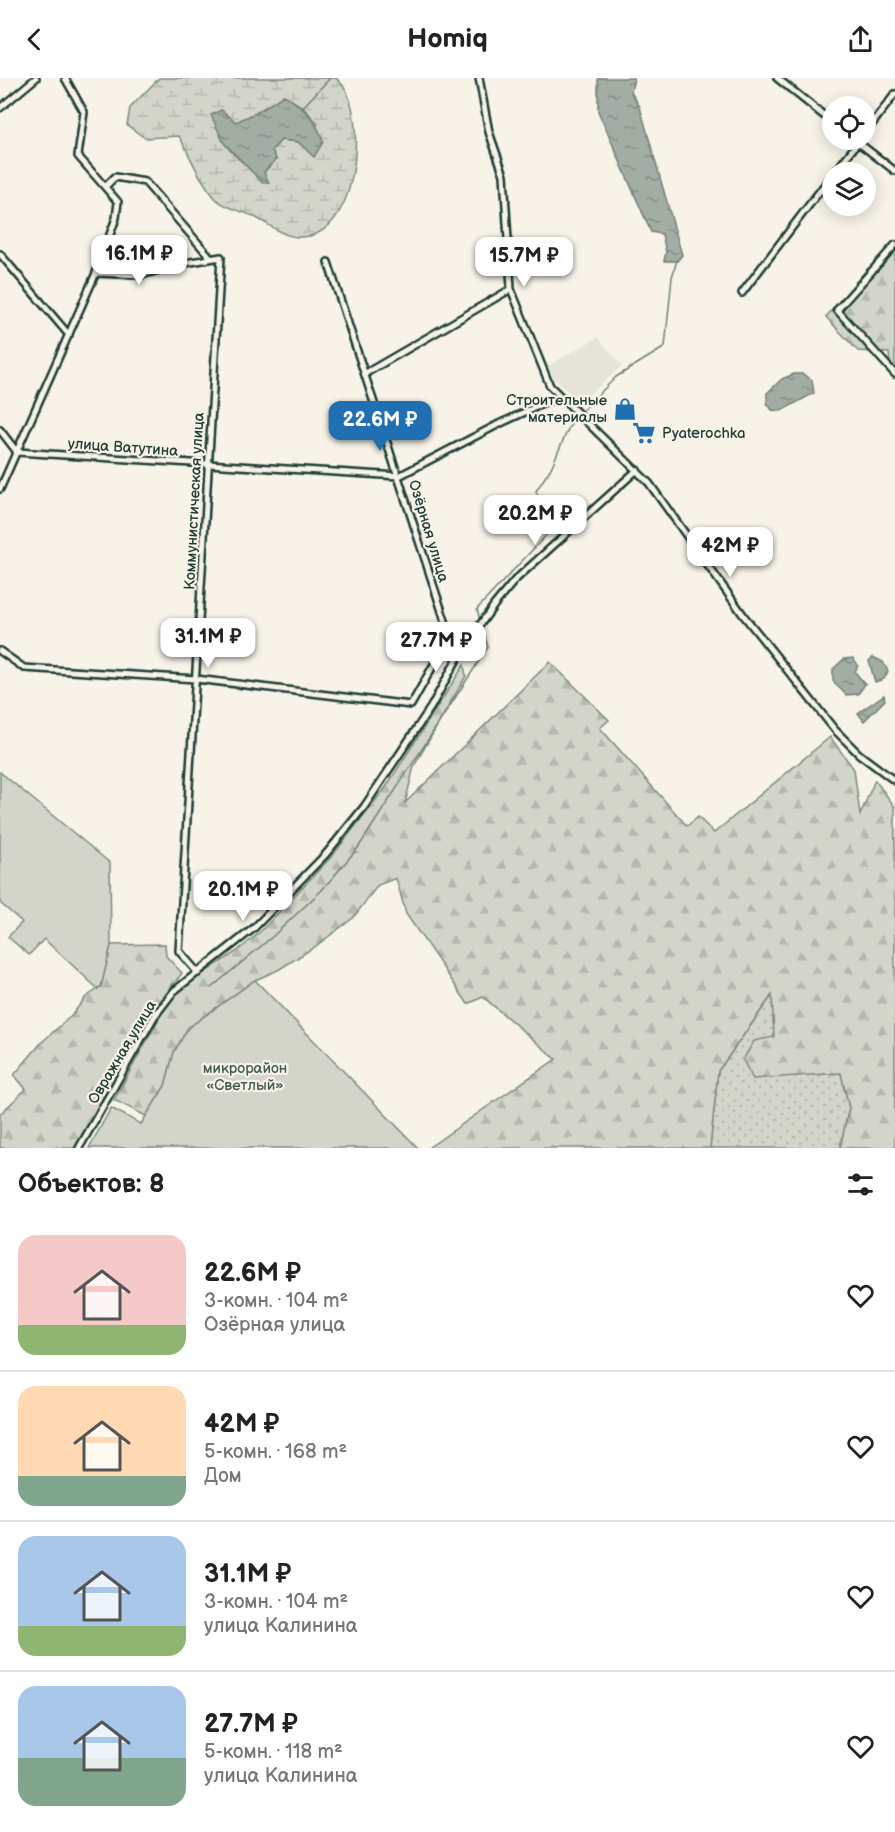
<!DOCTYPE html>
<html lang="ru">
<head>
<meta charset="utf-8">
<style>
  :root { --surface:#fff; --page:#f2f2f2; --text:#222; --muted:#767676; --line:#e0e0e0; --accent:#1f6fb2 }
  body { margin:0; font-family:"Balsamiq Sans",sans-serif; background:var(--page); color:var(--text); height:100vh; display:flex; flex-direction:column; font-size:22px; white-space:nowrap }
  * { box-sizing:border-box; margin:0 }
  p { font-size:20px; color:var(--muted) }
  .icon { flex:none; width:33px; height:33px; fill:none; stroke:currentColor; stroke-width:2; stroke-linecap:round; stroke-linejoin:round }
  .map { position:relative; height:1070px; overflow:hidden }
  .sheet { display:flex; flex-direction:column; background:var(--surface); flex:1 }
  .sheet>* { flex:none }
  .controls { position:absolute; left:822px; top:18px; display:grid; gap:12px }
  .controls a { display:grid; place-items:center; width:54px; height:54px; border-radius:50%; background:var(--surface); box-shadow:0 3px 15px #0003; font-size:30px }
  .price { position:absolute; translate:-50% -51px; padding:0 14px; border-radius:12px; background:#fff; color:#222; font-size:20px; line-height:39px; filter:drop-shadow(0 2px 3px #0008) }
  .price::after { content:''; position:absolute; left:50%; top:36px; width:18px; height:14px; margin-left:-9px; background:inherit; clip-path:polygon(0 0,100% 0,50% 100%) }
  .price.active { background:var(--accent); color:#fff }
  ul { padding:0; list-style:none }
  li { display:flex; align-items:center; gap:18px; height:150px; padding:0 18px }
  li+li { border-top:2px solid var(--line) }
  li span { display:grid; place-items:center; flex:none; width:168px; height:120px; border-radius:18px; color:#555 }
  li>.icon { margin-inline-start:auto }
  span .icon { width:72px; height:72px; fill:#fffc; stroke-width:1 }
  li b { font-size:26px }
  h2 { display:flex; justify-content:space-between; align-items:center; height:72px; padding:0 18px; font-size:26px }
  header { display:flex; justify-content:space-between; align-items:center; height:78px; padding:0 18px; background:var(--surface); font-size:27px; font-weight:700 }
  .map>svg:first-child { display:block }
  .built { fill:#e5e4d9 }
  .grass { fill:url(#grass-dots); stroke:#79897f; stroke-width:1.5 }
  .forest { fill:url(#forest-firs); stroke:#79897f; stroke-width:1.5 }
  .wetland { fill:url(#wetland-marsh); stroke:#79897f; stroke-width:1.5; fill-rule:evenodd }
  .garden { fill:#d3d5ca; stroke:#79897f; stroke-width:1.5 }
  .water { fill:url(#water-ripples); stroke:#6f8077; stroke-width:1.5 }
  .lines { fill:none; stroke-linecap:round; stroke-linejoin:round }
  .stream { stroke:#6f8077; stroke-width:1.5 }
  .minor-casing { stroke:#1f3d34; stroke-width:10 }
  .minor { stroke:#f7f3e8; stroke-width:5 }
  .labels { text-anchor:middle; stroke-width:4.5; stroke-linejoin:round; paint-order:stroke }
  .poi-label { font-size:15px; fill:#1f3d34; stroke:#f7f3e8; text-anchor:end }
  .street-label { font-size:15px; fill:#1f3d34; stroke:#f7f3e8 }
  .park-label { font-size:15px; fill:#435b52; stroke:#f7f3e8 }
</style>
</head>
<body>
<header><svg class="icon" aria-label="back" viewBox="0 0 24 24"><path d="M15 5l-7 7 7 7"/></svg>Homiq<svg class="icon" aria-label="share" viewBox="0 0 24 24"><path d="M12 15V3M7 8l5-5 5 5M5 13v7h14v-7"/></svg></header>
<div class="map">
<svg width="895" height="1070" viewBox="0 0 895 1070">
  <defs>
    <pattern id="grass-dots" width="8" height="8" patternUnits="userSpaceOnUse" patternTransform="scale(1.5)"><rect width="8" height="8" fill="#d3d5ca"/><path d="M2 2h.1M6 6h.1" fill="none" stroke="#b5b8ae" stroke-width="1.8" stroke-linecap="round"/></pattern>
    <pattern id="forest-firs" width="22" height="20" patternUnits="userSpaceOnUse" patternTransform="scale(1.5)"><rect width="22" height="20" fill="#d3d5ca"/><path d="M5 1l3.5 6h-7zM16 11l3.5 6h-7z" fill="#b5b8ae"/></pattern>
    <pattern id="wetland-marsh" width="20" height="14" patternUnits="userSpaceOnUse" patternTransform="scale(1.5)"><rect width="20" height="14" fill="#d3d5ca"/><path d="M1 5h8M5 5V1M11 12h8M15 12V8" fill="none" stroke="#b5b8ae"/></pattern>
    <pattern id="water-ripples" width="26" height="14" patternUnits="userSpaceOnUse" patternTransform="scale(1.5)"><rect width="26" height="14" fill="#a4ada3"/><path d="M2 4q2-2 4 0t4 0M15 11q2-2 4 0t4 0" fill="none" stroke="#858e86"/></pattern>
  </defs>
  <rect width="100%" height="100%" fill="#f7f3e8"/>
  <filter id="ink" filterUnits="userSpaceOnUse"><feTurbulence type="fractalNoise" baseFrequency=".0167" numOctaves="2"/><feDisplacementMap in="SourceGraphic" scale="12" xChannelSelector="R" yChannelSelector="G"/><feConvolveMatrix kernelMatrix="1 2 1 2 8 2 1 2 1" color-interpolation-filters="sRGB"/></filter>
  <g filter="url(#ink)">
    <!-- built -->
    <path class="built" d="M598 259 622 288 580 325 553 300 548 288Z"/>
    <!-- grass -->
    <path class="grass" d="M773 916 774 959 815 997 841 995 849 1030 840 1070H710L718 993Z"/>
    <!-- forest -->
    <path class="forest" d="M895 172V300L891 296 889 275 858 273 826 239 867 191 882 188Z
      M550 584 609 642 600 650 687 748 698 739 714 755 830 659 854 691 860 737 875 702 895 729V1070H840L849 1030 841 995 753 1001 743 982 754 963 774 959 772 917 718 993 710 1070H428L556 981 483 919 468 926 406 836 396 800 378 807 353 840 316 868 278 892 255 902 188 950 174 974 165 1008 146 1038 114 1022 173 915 236 874 260 854 333 777 386 709 464 587 466 598 414 688 405 725Z
      M165 866 166 878 182 895 151 935 75 1070H0V1036L26 1011 14 997 42 964 71 938 86 919 101 909 111 867Z"/>
    <!-- wetland -->
    <path class="wetland" d="M159 0H336C340 4 345 9 347 14 365 53 357 161 298 159 281 158 267 145 253 138 242 133 225 130 216 121 199 102 191 79 179 58L145 60 127 47 130 30ZM284 18 303 29 318 46 298 64 281 62 272 72 276 81 264 94 262 104C239 74 216 77 221 32L236 44 256 35Z"/>
    <!-- garden -->
    <path class="garden" d="M0 694 110 785 111 867 101 909 97 910 44 861 29 877 8 859 22 844 0 825Z
      M255 902 418 1070H89L111 1030 141 1046 165 1008 174 974 188 950Z"/>
    <!-- water -->
    <path class="water" d="M598 0H634L631 14 640 29 682 177 677 183H664L666 174 662 156 651 154 598 33Z
      M284 17C304 30 316 40 323 64L314 79 298 64 281 62 272 72 276 81 264 94 269 105 262 104 224 65 211 37 221 32 236 44 256 35Z
      M794 296H803L812 302 814 315 781 333 772 332 767 325V315L782 301Z
      M873 579 883 584 888 593 884 601 875 604 869 583Z
      M853 580 858 587 855 594 865 606 858 616 846 617 833 603V591L844 581Z
      M884 617 885 622 864 643 858 635Z"/>
    <g class="lines">
      <!-- stream -->
      <path class="stream" d="M303 29 330 0
        M580 335 616 299 665 269 672 199 677 182
        M480 542 477 531 552 451 536 413 551 390 569 349 577 338
        M211 910 272 859 321 813 358 770 488 569 482 549"/>
      <!-- minor casing -->
      <g class="minor-casing">
        <path id="minor" d="M479 0 489 54 504 97 511 211 550 308 649 405 744 538 835 652 859 676 895 703
          M777 0 832 44
          M0 30 36 0
          M866 54 895 16
          M855 62 895 93
          M835 94 859 63
          M106 108 115 99 145 104 211 180
          M895 167 837 232 895 296
          M0 176 69 257
          M96 195 142 197 179 186 221 179 179 873 198 895
          M742 215 832 97
          M366 295 511 211
          M0 352 17 374 399 398 499 346 560 318
          M0 411 96 195 116 140 118 124 78 78 84 34 65 0
          M0 573 24 590 196 601 411 627 450 558 328 184
          M79 1070 154 939 174 913 254 850 326 776 364 729 431 629 462 572 495 526 515 502 637 392"/>
      </g>
      <!-- minor -->
      <use href="#minor" class="minor"/>
    </g>
  </g>
  <!-- icons -->
  <defs>
    <g id="shop-bare" transform="scale(1.8)"><path d="M-5-2.5h2.3a2.7 3.5 0 0 1 5.4 0H5L5.5 6h-11ZM-1.5-2.5h3a1.5 2.3 0 0 0-3 0Z" fill="#1f6fb2" stroke="#f7f3e8" stroke-width="2.5" paint-order="stroke"/></g>
    <g id="supermarket-bare" transform="scale(1.8)"><path d="M-6-5.5h2.5l.6 2H6L4.5 2H-2.5L-4.4-4H-6ZM-1.5 3.2a1.3 1.3 0 1 0 .1 0ZM3 3.2a1.3 1.3 0 1 0 .1 0Z" fill="#1f6fb2" stroke="#f7f3e8" stroke-width="2.5" paint-order="stroke"/></g>
  </defs>
  <g fill-rule="evenodd">
    <use href="#shop-bare" x="625" y="331"/>
    <use href="#supermarket-bare" x="644" y="355"/>
  </g>
  <g class="labels">
    <!-- poi labels -->
    <g class="poi-label">
      <text x="607" y="327">Строительные<tspan x="607" dy="17">материалы</tspan></text>
      <text x="662" y="360" text-anchor="start">Pyaterochka</text>
    </g>
    <!-- street labels -->
    <g class="street-label">
      <text transform="translate(123 369) rotate(4)" y="5">улица Ватутина</text>
      <text transform="translate(194 423) rotate(-87)" y="5">Коммунистическая улица</text>
      <text transform="translate(429 453) rotate(73)" y="5">Озёрная улица</text>
      <text transform="translate(122 974) rotate(-59)" y="5">Овражная улица</text>
    </g>
    <!-- park labels -->
    <g class="park-label">
      <text x="245" y="995">микрорайон<tspan x="245" dy="17">«Светлый»</tspan></text>
    </g>
  </g>
</svg>
<div class="controls">
<a><svg class="icon" aria-label="locate" viewBox="0 0 24 24"><circle cx="12" cy="12" r="6"/><path d="M12 2v4M12 18v4M2 12h4M18 12h4"/></svg></a>
<a><svg class="icon" aria-label="layers" viewBox="0 0 24 24"><path d="M12 4l9 5-9 5-9-5zM3 14l9 5 9-5"/></svg></a>
</div>
<b class="price" style="left:139px;top:208px">16.1M ₽</b>
<b class="price" style="left:524px;top:210px">15.7M ₽</b>
<b class="price active" style="left:380px;top:374px">22.6M ₽</b>
<b class="price" style="left:535px;top:468px">20.2M ₽</b>
<b class="price" style="left:730px;top:500px">42M ₽</b>
<b class="price" style="left:208px;top:591px">31.1M ₽</b>
<b class="price" style="left:436px;top:595px">27.7M ₽</b>
<b class="price" style="left:243px;top:844px">20.1M ₽</b>
</div>
<section class="sheet">
<h2>Объектов: 8<svg class="icon" aria-label="filters" viewBox="0 0 24 24"><path d="M4 7h16M4 17h16"/><circle cx="9" cy="7" r="2"/><circle cx="15" cy="17" r="2"/></svg></h2>
<ul>
<li><span style="background:linear-gradient(#f6c9c9 75%,#8fb573 0)"><svg class="icon" aria-label="home" viewBox="0 0 24 24"><path d="M3 11l9-7 9 7M6 9v11h12V9"/></svg></span><div><b>22.6M ₽</b><p>3-комн. · 104 m²</p><p>Озёрная улица</p></div><svg class="icon" aria-label="heart" viewBox="0 0 24 24"><path d="M12 20l-8-8c-3-5 5-10 8-4 3-6 11-1 8 4z"/></svg></li>
<li><span style="background:linear-gradient(#ffd9b3 75%,#7fa58c 0)"><svg class="icon" aria-label="home" viewBox="0 0 24 24"><path d="M3 11l9-7 9 7M6 9v11h12V9"/></svg></span><div><b>42M ₽</b><p>5-комн. · 168 m²</p><p>Дом</p></div><svg class="icon" aria-label="heart" viewBox="0 0 24 24"><path d="M12 20l-8-8c-3-5 5-10 8-4 3-6 11-1 8 4z"/></svg></li>
<li><span style="background:linear-gradient(#a9c7e8 75%,#8fb573 0)"><svg class="icon" aria-label="home" viewBox="0 0 24 24"><path d="M3 11l9-7 9 7M6 9v11h12V9"/></svg></span><div><b>31.1M ₽</b><p>3-комн. · 104 m²</p><p>улица Калинина</p></div><svg class="icon" aria-label="heart" viewBox="0 0 24 24"><path d="M12 20l-8-8c-3-5 5-10 8-4 3-6 11-1 8 4z"/></svg></li>
<li><span style="background:linear-gradient(#a9c7e8 60%,#7fa58c 0)"><svg class="icon" aria-label="home" viewBox="0 0 24 24"><path d="M3 11l9-7 9 7M6 9v11h12V9"/></svg></span><div><b>27.7M ₽</b><p>5-комн. · 118 m²</p><p>улица Калинина</p></div><svg class="icon" aria-label="heart" viewBox="0 0 24 24"><path d="M12 20l-8-8c-3-5 5-10 8-4 3-6 11-1 8 4z"/></svg></li>
</ul>
</section>
</body>
</html>
